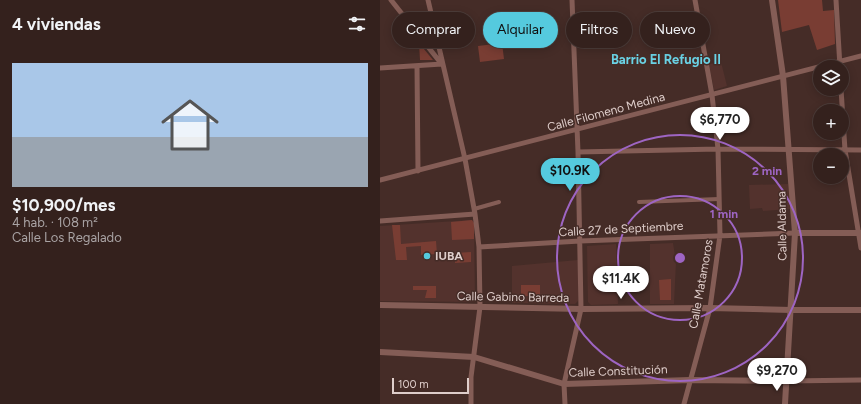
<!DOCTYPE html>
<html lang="es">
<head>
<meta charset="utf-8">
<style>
  :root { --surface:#34211d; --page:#3f2e2a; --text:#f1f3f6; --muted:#a9a3a4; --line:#4e3e3b; --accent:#55cade }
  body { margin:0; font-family:Figtree,sans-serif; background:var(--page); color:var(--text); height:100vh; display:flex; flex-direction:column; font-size:15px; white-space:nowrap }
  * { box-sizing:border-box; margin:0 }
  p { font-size:13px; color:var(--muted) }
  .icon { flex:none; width:22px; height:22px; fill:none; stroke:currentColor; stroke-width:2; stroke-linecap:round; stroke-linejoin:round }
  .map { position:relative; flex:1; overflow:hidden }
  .panel { display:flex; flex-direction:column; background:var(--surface); width:380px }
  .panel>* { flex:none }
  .hud { position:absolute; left:12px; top:12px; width:380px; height:36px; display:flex; gap:8px }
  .controls { position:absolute; left:433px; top:60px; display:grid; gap:8px }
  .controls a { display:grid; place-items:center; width:36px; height:36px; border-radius:50%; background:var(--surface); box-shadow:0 2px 10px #0003,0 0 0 1px var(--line); font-size:20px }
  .scale { position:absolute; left:12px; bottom:10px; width:77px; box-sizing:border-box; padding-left:4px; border:2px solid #dfcecb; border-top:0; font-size:11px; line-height:14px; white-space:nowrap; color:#dfcecb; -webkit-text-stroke:3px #452c27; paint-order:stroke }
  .price { position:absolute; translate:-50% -34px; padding:0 9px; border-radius:14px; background:#fff; color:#222; font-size:13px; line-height:26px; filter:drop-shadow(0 1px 2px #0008) }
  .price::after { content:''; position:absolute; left:50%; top:24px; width:12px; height:9px; margin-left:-6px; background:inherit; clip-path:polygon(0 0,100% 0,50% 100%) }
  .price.active { background:var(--accent); color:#111 }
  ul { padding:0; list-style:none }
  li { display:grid; align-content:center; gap:8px; height:212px; padding:0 12px }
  li span { display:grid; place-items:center; height:124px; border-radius:0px; color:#555 }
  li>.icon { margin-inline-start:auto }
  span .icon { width:72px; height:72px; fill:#fffc; stroke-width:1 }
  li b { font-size:17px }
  h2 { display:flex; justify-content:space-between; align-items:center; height:48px; padding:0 12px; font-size:17px }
  .chip { padding:0 14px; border-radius:18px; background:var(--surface); box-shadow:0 2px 10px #0003,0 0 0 1px var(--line); font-size:14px; line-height:36px }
  .chip.active { background:var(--accent); color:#111 }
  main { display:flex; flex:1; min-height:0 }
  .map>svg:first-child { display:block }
  .built { fill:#53322d }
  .green { fill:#793d33 }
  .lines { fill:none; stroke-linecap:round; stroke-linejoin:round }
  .pedestrian { stroke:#845d56; stroke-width:4 }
  .minor { stroke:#845d56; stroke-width:5 }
  .tertiary { stroke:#845d56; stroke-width:6 }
  .ring { fill:none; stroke:#9e65c3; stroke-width:2 }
  .poi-dot { fill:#55cade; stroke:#452c27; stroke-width:1.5 }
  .labels { text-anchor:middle; stroke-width:3; stroke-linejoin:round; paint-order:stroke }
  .street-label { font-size:12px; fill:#dfcecb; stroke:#452c27 }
  .poi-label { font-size:12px; font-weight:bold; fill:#dfcecb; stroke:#452c27; text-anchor:start }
  .neighbourhood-label { font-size:13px; font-weight:bold; fill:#6ad2e5; stroke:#452c27 }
  .centre { fill:#9e65c3; stroke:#452c27; stroke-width:2 }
  .ring-label { font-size:12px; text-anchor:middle; font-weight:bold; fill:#9e65c3; stroke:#452c27; stroke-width:3; stroke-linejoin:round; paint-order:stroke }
</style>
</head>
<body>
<main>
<section class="panel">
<h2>4 viviendas<svg class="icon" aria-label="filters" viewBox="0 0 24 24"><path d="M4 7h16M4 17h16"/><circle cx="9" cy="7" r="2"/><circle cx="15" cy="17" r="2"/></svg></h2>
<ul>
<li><span style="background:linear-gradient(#a9c7e8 60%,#9aa5b1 0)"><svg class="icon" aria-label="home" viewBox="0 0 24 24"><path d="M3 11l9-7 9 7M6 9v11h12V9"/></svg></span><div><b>$10,900/mes</b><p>4 hab. · 108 m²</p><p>Calle Los Regalado</p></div></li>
</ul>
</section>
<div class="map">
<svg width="481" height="404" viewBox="0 0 481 404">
  <rect width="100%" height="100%" fill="#452c27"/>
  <!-- built -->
  <path class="built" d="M341 62 347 86 334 90 329 64Z
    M408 184 410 209 383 211 382 208 370 209 369 185Z
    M92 220 94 223 95 302 0 301V226Z
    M293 243 296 262 294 304H270V244Z
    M236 244 238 304 211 305 208 302 207 246Z
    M198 260V301L195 304 132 303V266Z"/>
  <!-- green -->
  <path class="green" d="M398 0H442L443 11 454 10 455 44 437 50 429 25 402 32Z
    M39 43 53 60H40Z
    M122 43 124 59 100 62 98 46Z
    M92 220 94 223V239L72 240 71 222Z
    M12 225H20L21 244 56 241 57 254 41 255V246L26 247 27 260H16Z
    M91 252V262L75 263V253Z
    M291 279V300H280L279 280Z
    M141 285H160V296H141Z
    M33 286H56V298H45L47 290H33Z"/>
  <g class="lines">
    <!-- pedestrian -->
    <path class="pedestrian" d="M259 202 339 199
      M94 209 119 202"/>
    <!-- minor -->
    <path class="minor" d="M11 0 60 62
      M48 0 85 159 95 214 99 247 100 307 91 377V404
      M456 0 460 67
      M37 66 38 171
      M0 68 62 64
      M461 89 465 150 481 248
      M198 152 338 149 481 150
      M0 180 481 56
      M0 221 95 214
      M99 247 200 241 415 233
      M407 381 481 380
      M185 404 184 384 201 309 198 152 192 0
      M304 404 330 308 340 235 338 149 332 95 315 0"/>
    <!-- tertiary -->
    <path class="tertiary" d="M392 0 403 76 415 233 405 404
      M415 233H481
      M0 305 201 309 330 308 411 310H481
      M0 352 94 357 184 384 310 380 407 381"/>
  </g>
  <!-- distance rings -->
  <g class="ring">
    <circle cx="300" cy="258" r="62"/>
    <circle cx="300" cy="258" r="123"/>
  </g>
  <!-- markers -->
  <circle class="poi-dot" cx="47" cy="256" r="4"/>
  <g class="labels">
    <!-- street labels -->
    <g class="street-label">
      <text transform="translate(226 112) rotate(-15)" y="4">Calle Filomeno Medina</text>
      <text transform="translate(402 226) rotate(-91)" y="4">Calle Aldama</text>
      <text transform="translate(241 229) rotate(-3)" y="4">Calle 27 de Septiembre</text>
      <text transform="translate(321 284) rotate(-80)" y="4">Calle Matamoros</text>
      <text transform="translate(133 297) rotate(1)" y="4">Calle Gabino Barreda</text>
      <text transform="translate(238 371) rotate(-2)" y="4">Calle Constitución</text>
    </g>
    <!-- poi labels -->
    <g class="poi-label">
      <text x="55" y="260">IUBA</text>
    </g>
    <!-- neighbourhood labels -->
    <g class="neighbourhood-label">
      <text x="286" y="64">Barrio El Refugio II</text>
    </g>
  </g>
  <circle cx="300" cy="258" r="6" class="centre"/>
  <g class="ring-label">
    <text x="387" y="175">2 min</text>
    <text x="344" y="218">1 min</text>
  </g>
</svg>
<div class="controls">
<a><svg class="icon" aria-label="layers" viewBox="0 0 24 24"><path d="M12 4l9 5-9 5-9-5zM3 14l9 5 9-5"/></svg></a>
<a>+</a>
<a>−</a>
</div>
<div class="scale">100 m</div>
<b class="price" style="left:340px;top:141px">$6,770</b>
<b class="price active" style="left:190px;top:192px">$10.9K</b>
<b class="price" style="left:241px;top:300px">$11.4K</b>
<b class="price" style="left:397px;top:392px">$9,270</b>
<div class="hud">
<a class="chip">Comprar</a>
<a class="chip active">Alquilar</a>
<a class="chip">Filtros</a>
<a class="chip">Nuevo</a>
</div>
</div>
</main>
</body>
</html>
